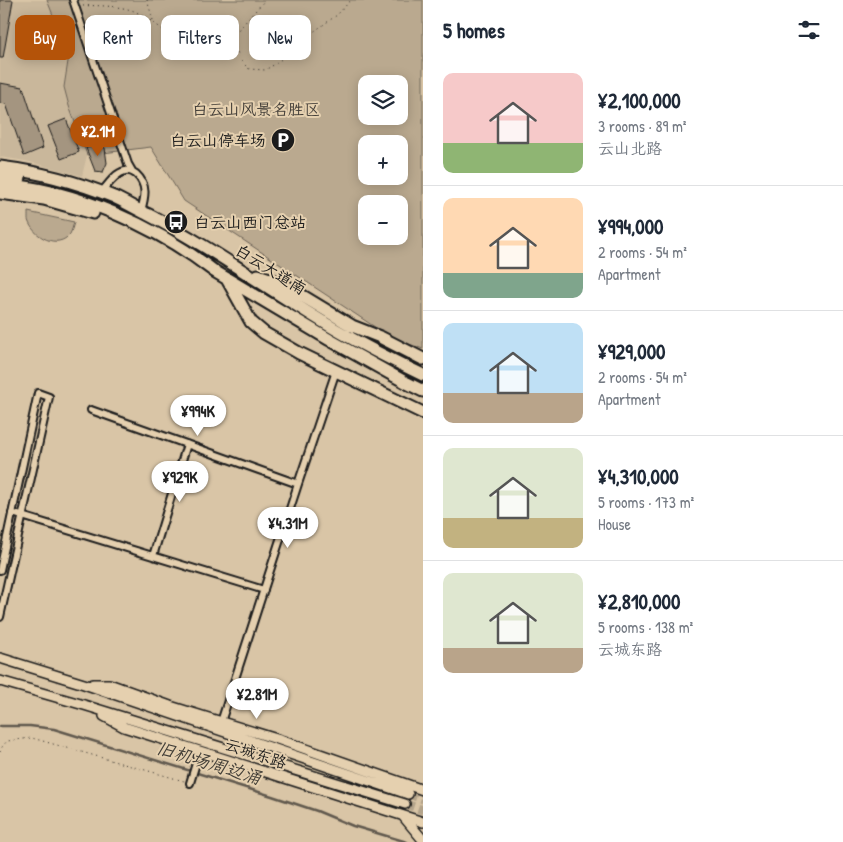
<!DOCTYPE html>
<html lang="en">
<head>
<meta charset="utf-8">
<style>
  :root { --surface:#fff; --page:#f2f2f3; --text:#1f2937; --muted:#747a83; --line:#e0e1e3; --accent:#b45309 }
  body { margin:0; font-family:"Patrick Hand","LXGW WenKai TC",sans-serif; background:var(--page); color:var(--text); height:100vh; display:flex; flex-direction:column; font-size:19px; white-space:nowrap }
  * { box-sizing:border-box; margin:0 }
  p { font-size:16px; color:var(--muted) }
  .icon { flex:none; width:28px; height:28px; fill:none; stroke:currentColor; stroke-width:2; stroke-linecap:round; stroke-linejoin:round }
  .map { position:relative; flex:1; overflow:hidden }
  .details { display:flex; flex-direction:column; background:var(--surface); width:420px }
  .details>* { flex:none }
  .hud { position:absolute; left:15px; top:15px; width:332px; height:45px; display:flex; gap:10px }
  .tools { position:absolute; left:358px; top:75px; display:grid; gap:10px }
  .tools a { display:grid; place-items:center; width:50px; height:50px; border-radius:10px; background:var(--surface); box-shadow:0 2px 12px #0003; font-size:25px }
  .price { position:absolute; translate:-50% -42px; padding:0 11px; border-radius:18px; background:#fff; color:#222; font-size:16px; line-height:32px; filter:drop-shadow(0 1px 2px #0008) }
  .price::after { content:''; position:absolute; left:50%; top:30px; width:15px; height:11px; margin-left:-8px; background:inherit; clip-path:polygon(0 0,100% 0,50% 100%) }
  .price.selected { background:var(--accent); color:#fff }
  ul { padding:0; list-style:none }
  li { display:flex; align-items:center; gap:15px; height:125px; padding:0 20px }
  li+li { border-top:1px solid var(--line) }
  li span { display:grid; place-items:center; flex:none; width:140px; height:100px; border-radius:10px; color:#555 }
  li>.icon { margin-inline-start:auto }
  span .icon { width:60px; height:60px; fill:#fffc; stroke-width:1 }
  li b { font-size:21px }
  h2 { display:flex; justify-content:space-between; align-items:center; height:60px; padding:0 20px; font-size:21px }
  .pill { padding:0 18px; border-radius:10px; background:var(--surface); box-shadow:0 2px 12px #0003; font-size:18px; line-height:45px }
  .pill.selected { background:var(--accent); color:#fff }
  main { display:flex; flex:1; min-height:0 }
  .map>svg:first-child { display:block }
  .built { fill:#c9b79b }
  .green { fill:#baa98f; stroke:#6b6256; fill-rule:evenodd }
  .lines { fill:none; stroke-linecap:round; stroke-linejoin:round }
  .stream { stroke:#60594e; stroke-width:2.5 }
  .building { fill:#a49580; stroke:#1c1c1c }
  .secondary-tunnel { stroke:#b3a38a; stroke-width:9; stroke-dasharray:9 4.5; stroke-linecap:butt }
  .street-casing { stroke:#1c1c1c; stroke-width:10 }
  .secondary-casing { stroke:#1c1c1c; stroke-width:12 }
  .highway-casing { stroke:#1c1c1c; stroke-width:15 }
  .path { stroke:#1c1c1c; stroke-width:1; stroke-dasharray:1 4; stroke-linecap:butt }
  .street { stroke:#e5d0af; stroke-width:6 }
  .secondary { stroke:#e5d0af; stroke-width:9 }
  .highway { stroke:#e5d0af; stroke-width:11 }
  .labels { text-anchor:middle; stroke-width:4; stroke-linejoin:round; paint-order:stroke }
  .park-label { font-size:16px; fill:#443f39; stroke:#e5d0af }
  .poi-label { font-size:16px; fill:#1c1c1c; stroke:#e5d0af; text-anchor:end }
  .street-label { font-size:16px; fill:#1c1c1c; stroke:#e5d0af }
  .water-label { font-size:18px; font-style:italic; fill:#444039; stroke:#e5d0af }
</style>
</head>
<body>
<main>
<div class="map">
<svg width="423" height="842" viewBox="0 0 423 842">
  <rect width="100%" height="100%" fill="#d9c5a6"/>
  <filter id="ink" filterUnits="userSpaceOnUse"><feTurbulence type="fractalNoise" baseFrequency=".02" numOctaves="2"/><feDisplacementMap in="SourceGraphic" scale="10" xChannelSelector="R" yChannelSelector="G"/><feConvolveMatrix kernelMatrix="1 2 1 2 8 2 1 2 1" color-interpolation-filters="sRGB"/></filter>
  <g filter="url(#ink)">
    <!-- built -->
    <path class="built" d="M0 0H47L69 55 64 87 69 106 87 155 82 176 26 161 0 157Z"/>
    <!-- green -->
    <path class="green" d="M47 0H423V349L390 337 184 201 151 147 87 155 69 106 64 87 69 55ZM366 84H399V116H366ZM366 144H399V176H366ZM366 204H399V236H366Z
      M28 212 74 222C73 226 72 230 70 234 58 250 33 237 28 220 28 218 28 215 28 212Z"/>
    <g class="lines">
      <!-- stream -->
      <path class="stream" d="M0 726H30L54 729 272 796 317 811 353 826 407 842"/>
    </g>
    <!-- building -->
    <path class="building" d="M0 0H13L3 58H0Z
      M0 83 23 87 43 148 24 156 6 104 0 103Z
      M66 119 79 152 61 159 48 126Z
      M99 144 105 148 106 156 107 163 103 172 95 171 86 148Z"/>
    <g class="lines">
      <!-- secondary-tunnel -->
      <path class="secondary-tunnel" d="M408 794 423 799
        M405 804 423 810"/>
      <!-- street casing -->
      <g class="street-casing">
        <path id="street" d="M73 0 128 164 132 171
          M101 193C107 186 115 173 125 171 129 170 133 172 136 174 148 185 145 197 141 211
          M91 410 298 484
          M12 513 264 590
          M153 556 187 444
          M0 570 38 393 49 397 0 617
          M221 722 298 484 336 371
          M190 783 200 750"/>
      </g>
      <!-- secondary casing -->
      <g class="secondary-casing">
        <path id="secondary" d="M0 658 84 684 408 794
          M0 681 84 705 405 804
          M93 684H109L170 706 280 740 423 790
          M104 716 124 727 423 822
          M403 816 423 840"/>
      </g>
      <!-- highway casing -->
      <g class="highway-casing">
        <path id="highway" d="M0 167C40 172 77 182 114 197 125 202 136 209 147 214 215 249 276 295 342 333 368 348 396 362 423 375
          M0 176 20 178
          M0 184C74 189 156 226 214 271L330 340 407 383 423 391
          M0 193 44 199 93 213
          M258 275 281 283 352 326 380 337 423 359
          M227 279 251 322 264 333 299 353 423 413"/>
      </g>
      <!-- path -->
      <path class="path" d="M147 0 153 20
        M83 6C96 5 122 6 134 11 145 16 153 22 163 30 182 44 204 44 226 39L235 47 241 61 249 69 265 70 277 63 302 40 337 15 351 0
        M227 39 240 28 265 0
        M0 752 2 747 7 741 32 738 184 781"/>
      <!-- street -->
      <use href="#street" class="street"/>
      <!-- secondary -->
      <use href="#secondary" class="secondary"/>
      <!-- highway -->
      <use href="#highway" class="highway"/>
    </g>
  </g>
  <!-- icons -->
  <defs>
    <g id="parking-disc" transform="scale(1.25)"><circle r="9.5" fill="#1c1c1c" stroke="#e5d0af"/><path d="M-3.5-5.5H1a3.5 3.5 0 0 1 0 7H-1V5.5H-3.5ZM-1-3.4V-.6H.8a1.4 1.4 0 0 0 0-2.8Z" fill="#fff"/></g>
    <g id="bus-disc" transform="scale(1.25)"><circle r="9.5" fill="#1c1c1c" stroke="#e5d0af"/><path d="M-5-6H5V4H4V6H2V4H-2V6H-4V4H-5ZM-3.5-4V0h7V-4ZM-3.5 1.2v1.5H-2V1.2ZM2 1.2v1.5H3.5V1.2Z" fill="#fff"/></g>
  </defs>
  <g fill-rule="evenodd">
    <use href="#parking-disc" x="283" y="140"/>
    <use href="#bus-disc" x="176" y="222"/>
  </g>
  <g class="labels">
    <!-- park labels -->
    <g class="park-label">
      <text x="256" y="115">白云山风景名胜区</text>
    </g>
    <!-- poi labels -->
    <g class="poi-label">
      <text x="266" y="146">白云山停车场</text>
      <text x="194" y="228" text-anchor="start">白云山西门总站</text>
    </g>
    <!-- street labels -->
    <g class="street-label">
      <text transform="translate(271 269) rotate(32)" y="6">白云大道南</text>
      <text transform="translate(256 753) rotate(18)" y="6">云城东路</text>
    </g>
    <!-- water labels -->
    <g class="water-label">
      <text transform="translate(209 763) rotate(17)" y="6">旧机场周边涌</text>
    </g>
  </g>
</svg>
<div class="tools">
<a><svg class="icon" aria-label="layers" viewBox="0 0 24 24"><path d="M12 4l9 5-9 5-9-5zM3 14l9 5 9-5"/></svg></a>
<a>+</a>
<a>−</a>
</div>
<b class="price selected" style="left:98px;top:157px">¥2.1M</b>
<b class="price" style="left:198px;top:437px">¥994K</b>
<b class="price" style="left:180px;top:503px">¥929K</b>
<b class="price" style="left:288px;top:549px">¥4.31M</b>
<b class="price" style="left:257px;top:720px">¥2.81M</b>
<div class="hud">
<a class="pill selected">Buy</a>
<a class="pill">Rent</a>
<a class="pill">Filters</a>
<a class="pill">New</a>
</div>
</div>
<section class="details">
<h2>5 homes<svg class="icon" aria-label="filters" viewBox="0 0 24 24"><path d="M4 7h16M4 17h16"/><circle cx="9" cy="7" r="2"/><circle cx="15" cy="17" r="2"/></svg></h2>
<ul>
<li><span style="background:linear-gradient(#f6c9c9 70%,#8fb573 0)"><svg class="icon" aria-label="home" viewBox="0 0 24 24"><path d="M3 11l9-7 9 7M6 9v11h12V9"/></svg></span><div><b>¥2,100,000</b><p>3 rooms · 89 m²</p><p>云山北路</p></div></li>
<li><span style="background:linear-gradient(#ffd9b3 75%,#7fa58c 0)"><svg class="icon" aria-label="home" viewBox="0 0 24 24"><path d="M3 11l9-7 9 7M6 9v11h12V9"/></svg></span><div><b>¥994,000</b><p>2 rooms · 54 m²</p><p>Apartment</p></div></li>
<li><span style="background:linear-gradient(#bfe0f5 70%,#b9a48a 0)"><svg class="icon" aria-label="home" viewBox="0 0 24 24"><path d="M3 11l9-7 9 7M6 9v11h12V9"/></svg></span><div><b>¥929,000</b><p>2 rooms · 54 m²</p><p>Apartment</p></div></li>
<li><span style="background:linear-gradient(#dfe7d0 70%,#c2b280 0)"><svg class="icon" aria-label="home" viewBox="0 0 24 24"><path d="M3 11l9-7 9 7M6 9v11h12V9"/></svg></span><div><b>¥4,310,000</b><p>5 rooms · 173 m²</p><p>House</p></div></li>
<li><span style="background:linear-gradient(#dfe7d0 75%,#b9a48a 0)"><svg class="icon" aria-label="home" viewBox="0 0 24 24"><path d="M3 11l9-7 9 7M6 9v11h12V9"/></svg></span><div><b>¥2,810,000</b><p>5 rooms · 138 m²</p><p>云城东路</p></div></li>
</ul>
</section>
</main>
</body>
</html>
